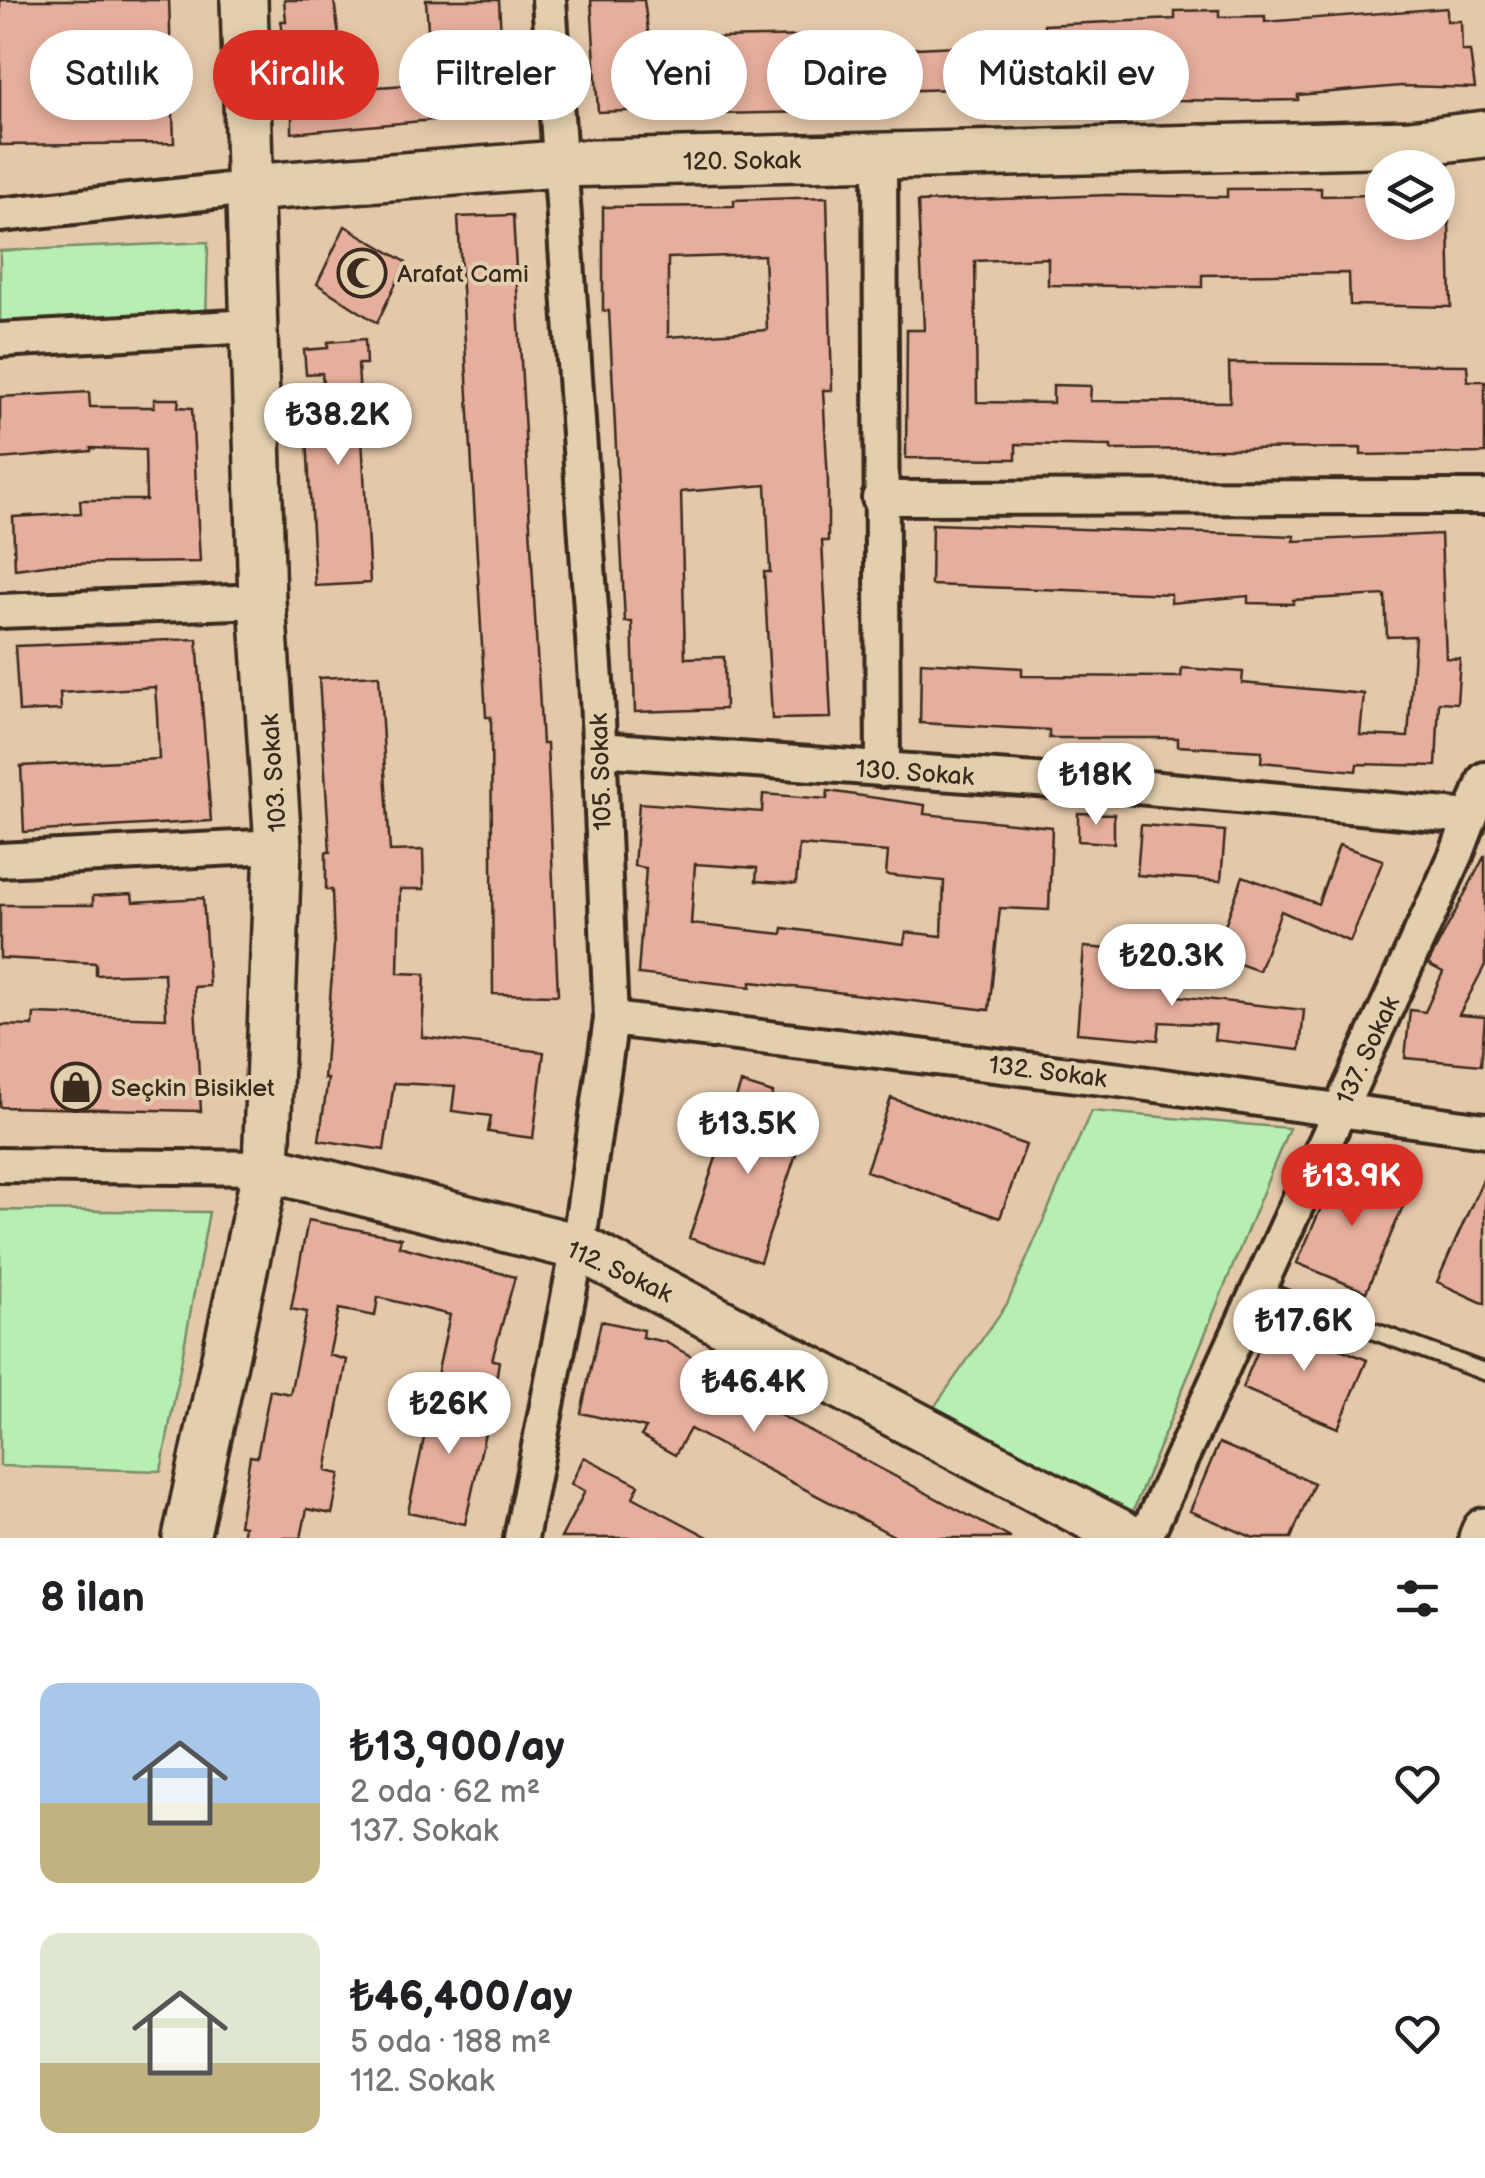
<!DOCTYPE html>
<html lang="tr">
<head>
<meta charset="utf-8">
<style>
  :root { --surface:#fff; --page:#f2f2f2; --text:#202124; --muted:#757577; --accent:#d93025 }
  body { margin:0; font-family:"Balsamiq Sans",sans-serif; background:var(--page); color:var(--text); height:100vh; display:flex; flex-direction:column; font-size:38px; white-space:nowrap }
  * { box-sizing:border-box; margin:0 }
  p { font-size:32px; color:var(--muted) }
  .icon { flex:none; width:55px; height:55px; fill:none; stroke:currentColor; stroke-width:2; stroke-linecap:round; stroke-linejoin:round }
  .map { position:relative; height:1538px; overflow:hidden }
  .sheet { display:flex; flex-direction:column; background:var(--surface); flex:1 }
  .sheet>* { flex:none }
  .banner { position:absolute; left:30px; top:30px; width:1425px; height:90px; display:flex; gap:20px }
  .fabs { position:absolute; left:1365px; top:150px; display:grid; gap:20px }
  .fabs a { display:grid; place-items:center; width:90px; height:90px; border-radius:50%; background:var(--surface); box-shadow:0 5px 15px #0003; font-size:50px }
  .price { position:absolute; translate:-50% -85px; padding:0 22px; border-radius:35px; background:#fff; color:#222; font-size:32px; line-height:65px; filter:drop-shadow(0 2px 5px #0008) }
  .price::after { content:''; position:absolute; left:50%; top:60px; width:30px; height:22px; margin-left:-15px; background:inherit; clip-path:polygon(0 0,100% 0,50% 100%) }
  .price.on { background:var(--accent); color:#fff }
  ul { padding:0; list-style:none }
  li { display:flex; align-items:center; gap:30px; height:250px; padding:0 40px }
  li span { display:grid; place-items:center; flex:none; width:280px; height:200px; border-radius:20px; color:#555 }
  li>.icon { margin-inline-start:auto }
  span .icon { width:120px; height:120px; fill:#fffc; stroke-width:1 }
  li b { font-size:42px }
  h2 { display:flex; justify-content:space-between; align-items:center; height:120px; padding:0 40px; font-size:42px }
  .pill { padding:0 35px; border-radius:45px; background:var(--surface); box-shadow:0 5px 15px #0003; font-size:35px; line-height:90px }
  .pill.on { background:var(--accent); color:#fff }
  .map>svg:first-child { display:block }
  .green { fill:#b7efb3; stroke:#798c68; stroke-width:2.5 }
  .building { fill:#e6ae9c; stroke:#3b2a1e; stroke-width:2.5; fill-rule:evenodd }
  .lines { fill:none; stroke-linecap:round; stroke-linejoin:round }
  .lane-casing { stroke:#3b2a1e; stroke-width:22 }
  .street-casing { stroke:#3b2a1e; stroke-width:40 }
  .secondary-casing { stroke:#3b2a1e; stroke-width:52 }
  .lane { stroke:#e3cfad; stroke-width:15 }
  .street { stroke:#e3cfad; stroke-width:32 }
  .secondary { stroke:#e3cfad; stroke-width:45 }
  .labels { text-anchor:middle; stroke-width:8; stroke-linejoin:round; paint-order:stroke }
  .street-label { font-size:25px; fill:#3b2a1e; stroke:#e3cfad }
  .poi-label { font-size:25px; fill:#3b2a1e; stroke:#e3cfad; text-anchor:start }
</style>
</head>
<body>
<div class="map">
<svg width="1485" height="1538" viewBox="0 0 1485 1538">
  <rect width="100%" height="100%" fill="#e4c8aa"/>
  <filter id="ink" filterUnits="userSpaceOnUse"><feTurbulence type="fractalNoise" baseFrequency=".01" numOctaves="2"/><feDisplacementMap in="SourceGraphic" scale="20" xChannelSelector="R" yChannelSelector="G"/><feConvolveMatrix kernelMatrix="1 2 1 2 8 2 1 2 1" color-interpolation-filters="sRGB"/></filter>
  <g filter="url(#ink)">
    <!-- green -->
    <path class="green" d="M208 242 206 322 0 336V251Z
      M1091 1111 1289 1128 1133 1511 932 1410 1007 1304Z
      M0 1210 209 1212 161 1471 0 1466Z"/>
    <!-- building -->
    <path class="building" d="M0 0H169L174 143 0 145Z
      M284 0H334L346 89 407 85 406 75 431 73 426 0H499L501 37H491L498 114 292 133V93L281 21H286Z
      M591 0H644L651 53 668 52V59L715 58V38L817 36 818 50 915 48 1044 42V25L1175 19V11L1219 10V17L1265 16V22L1447 8V21H1461L1462 51H1470L1475 88 1401 86 1298 95V100L1239 101 1177 100V96L1046 100V89H956L818 93 819 112 716 114V108L598 112Z
      M1321 188V196L1382 195V222H1449L1451 307 1350 305 1349 273 1202 275V287L1048 285V258L975 261 977 402 1053 403V385L1091 386 1090 401 1230 402 1229 363 1467 365 1468 381H1485V453L1361 455V448L1111 450V446L1016 444V459L906 458 907 330H924L918 202 1108 195 1227 197V189Z
      M827 197 832 390H823L828 482V541H822L831 718 772 719 764 572H770L766 485 681 492 685 658 724 657 725 709 635 712 632 622H625L609 311H603V207L734 206V200ZM764 255 767 330 668 337V258Z
      M513 215 542 744H547L558 995 493 994 491 717H486L458 217Z
      M345 226 406 262 377 323 317 284Z
      M365 339 366 364H358L370 583 315 586 306 420 326 418 322 373 306 374 304 350 328 348V342Z
      M89 392 90 407H154V399H179L178 407 192 408 200 562 52 564 15 569 13 517 81 513 80 500H146L145 450 91 448V451L0 459V397Z
      M932 524 1295 536 1294 541 1441 534 1446 658 1460 659 1457 703 1439 702 1436 766 1357 764 1356 771 1261 762 1262 751 1178 746V738H1049V730L920 723 921 662 1022 668V676L1181 677 1182 668 1243 672 1242 683 1364 694 1360 735 1408 737 1415 636 1387 637 1385 595 1293 600V604L1248 603V596L1171 603V594L931 585Z
      M197 639 211 821 24 832 21 766 159 759 157 714 155 687 60 693 61 710 19 712 15 646Z
      M379 675 390 851 423 850 424 889H400L398 973 425 974 422 1037 544 1052 533 1138 488 1132 491 1116 452 1111 455 1086 394 1083 384 1150 319 1140 328 1079H324L334 946 332 890H326V852H330L319 678Z
      M828 791 925 805 924 814 1052 827 1049 910 1000 908 989 1010 751 982V987L638 974 646 868 634 866 639 803 762 812 763 794 827 799ZM799 845 888 852 886 875 944 881 942 936 906 932 904 944 783 928 782 934 691 924 695 864 757 868 756 881 796 884Z
      M1078 813 1114 814V843L1078 841Z
      M1141 825 1225 831 1221 881 1137 875Z
      M1339 845 1383 860 1350 942 1281 911 1259 971 1214 955 1243 876 1318 904Z
      M1485 855V965L1459 1015 1485 1017 1481 1065 1405 1058 1410 1010 1425 1012 1443 972 1428 964Z
      M132 894 133 902 203 898 209 986 194 987 201 1111 0 1107V1025L33 1026 34 1014 166 1018 164 973 96 975V963L0 958V905H93V896Z
      M1084 947 1121 950 1119 980 1178 984 1177 996 1304 1010 1300 1050 1214 1040 1216 1025 1160 1022 1158 1040 1077 1033Z
      M741 1083 773 1093 767 1111 806 1124 760 1262 689 1238Z
      M891 1098 1026 1145 1000 1218 866 1171Z
      M1339 1166 1408 1195 1366 1292 1297 1263Z
      M1485 1175V1304L1437 1282Z
      M308 1220 401 1238 399 1246 515 1277 492 1360 499 1361 494 1393 436 1380 450 1315 378 1297 375 1316 339 1309 329 1355 347 1360 326 1471 340 1474 332 1514 307 1509 301 1538H242L244 1526 239 1525 250 1456 257 1457 270 1390 290 1394 307 1312 291 1309Z
      M1271 1320 1367 1360 1338 1428 1242 1388Z
      M601 1321 643 1330 642 1337 665 1342 721 1373 716 1381 1011 1538H898L690 1429 675 1455 641 1436 646 1428 581 1413Z
      M436 1383 490 1410 465 1524 408 1512Z
      M1219 1443 1314 1483 1291 1538H1254L1190 1511Z
      M584 1457 639 1485 633 1497 710 1538H561L585 1491 571 1484Z"/>
    <g class="lines">
      <!-- lane casing -->
      <g class="lane-casing">
        <path id="lane" d="M1259 1289 1485 1372"/>
      </g>
      <!-- street casing -->
      <g class="street-casing">
        <path id="street" d="M880 156 883 770
          M0 215 249 188
          M0 340 253 326
          M879 498 1485 497
          M0 611 262 601
          M599 749 1137 787 1469 817
          M0 860 278 846
          M611 1019 1119 1080 1485 1130
          M0 1165 266 1168
          M521 1538 578 1247 611 1019 597 696 549 0
          M1145 1538 1457 853 1485 779"/>
      </g>
      <!-- secondary casing -->
      <g class="secondary-casing">
        <path id="secondary" d="M249 188 558 164 1410 143 1485 134
          M266 1168 578 1247 1130 1538
          M186 1538 266 1168 278 846 262 601 244 0
          M1482 1538 1485 1531"/>
      </g>
      <!-- lane -->
      <use href="#lane" class="lane"/>
      <!-- street -->
      <use href="#street" class="street"/>
      <!-- secondary -->
      <use href="#secondary" class="secondary"/>
    </g>
  </g>
  <!-- icons -->
  <defs>
    <g id="mosque-ring" transform="scale(2.5)"><circle r="9.5" fill="#e3cfad" stroke="#3b2a1e" stroke-width="1.5"/><path d="M3.5-4.9A6 6 0 1 0 3.5 4.9A5 5 0 1 1 3.5-4.9Z" fill="#3b2a1e"/></g>
    <g id="shop-ring" transform="scale(2.5)"><circle r="9.5" fill="#e3cfad" stroke="#3b2a1e" stroke-width="1.5"/><path d="M-5-2.5h2.3a2.7 3.5 0 0 1 5.4 0H5L5.5 6h-11ZM-1.5-2.5h3a1.5 2.3 0 0 0-3 0Z" fill="#3b2a1e"/></g>
  </defs>
  <g fill-rule="evenodd">
    <use href="#mosque-ring" x="362" y="273"/>
    <use href="#shop-ring" x="76" y="1087"/>
  </g>
  <g class="labels">
    <!-- street labels -->
    <g class="street-label">
      <text transform="translate(742 160) rotate(-1)" y="9">120. Sokak</text>
      <text transform="translate(600 772) rotate(-92)" y="9">105. Sokak</text>
      <text transform="translate(915 772) rotate(4)" y="9">130. Sokak</text>
      <text transform="translate(273 773) rotate(-94)" y="9">103. Sokak</text>
      <text transform="translate(1367 1050) rotate(-65)" y="9">137. Sokak</text>
      <text transform="translate(1048 1071) rotate(7)" y="9">132. Sokak</text>
      <text transform="translate(620 1271) rotate(25)" y="9">112. Sokak</text>
    </g>
    <!-- poi labels -->
    <g class="poi-label">
      <text x="397" y="282">Arafat Cami</text>
      <text x="111" y="1096">Seçkin Bisiklet</text>
    </g>
  </g>
</svg>
<div class="fabs">
<a><svg class="icon" aria-label="layers" viewBox="0 0 24 24"><path d="M12 4l9 5-9 5-9-5zM3 14l9 5 9-5"/></svg></a>
</div>
<b class="price" style="left:338px;top:468px">₺38.2K</b>
<b class="price" style="left:1096px;top:828px">₺18K</b>
<b class="price" style="left:1172px;top:1009px">₺20.3K</b>
<b class="price" style="left:748px;top:1177px">₺13.5K</b>
<b class="price on" style="left:1352px;top:1229px">₺13.9K</b>
<b class="price" style="left:1304px;top:1374px">₺17.6K</b>
<b class="price" style="left:754px;top:1435px">₺46.4K</b>
<b class="price" style="left:449px;top:1457px">₺26K</b>
<div class="banner">
<a class="pill">Satılık</a>
<a class="pill on">Kiralık</a>
<a class="pill">Filtreler</a>
<a class="pill">Yeni</a>
<a class="pill">Daire</a>
<a class="pill">Müstakil ev</a>
</div>
</div>
<section class="sheet">
<h2>8 ilan<svg class="icon" aria-label="filters" viewBox="0 0 24 24"><path d="M4 7h16M4 17h16"/><circle cx="9" cy="7" r="2"/><circle cx="15" cy="17" r="2"/></svg></h2>
<ul>
<li><span style="background:linear-gradient(#a9c7e8 60%,#c2b280 0)"><svg class="icon" aria-label="home" viewBox="0 0 24 24"><path d="M3 11l9-7 9 7M6 9v11h12V9"/></svg></span><div><b>₺13,900/ay</b><p>2 oda · 62 m²</p><p>137. Sokak</p></div><svg class="icon" aria-label="heart" viewBox="0 0 24 24"><path d="M12 20l-8-8c-3-5 5-10 8-4 3-6 11-1 8 4z"/></svg></li>
<li><span style="background:linear-gradient(#dfe7d0 65%,#c2b280 0)"><svg class="icon" aria-label="home" viewBox="0 0 24 24"><path d="M3 11l9-7 9 7M6 9v11h12V9"/></svg></span><div><b>₺46,400/ay</b><p>5 oda · 188 m²</p><p>112. Sokak</p></div><svg class="icon" aria-label="heart" viewBox="0 0 24 24"><path d="M12 20l-8-8c-3-5 5-10 8-4 3-6 11-1 8 4z"/></svg></li>
</ul>
</section>
</body>
</html>
